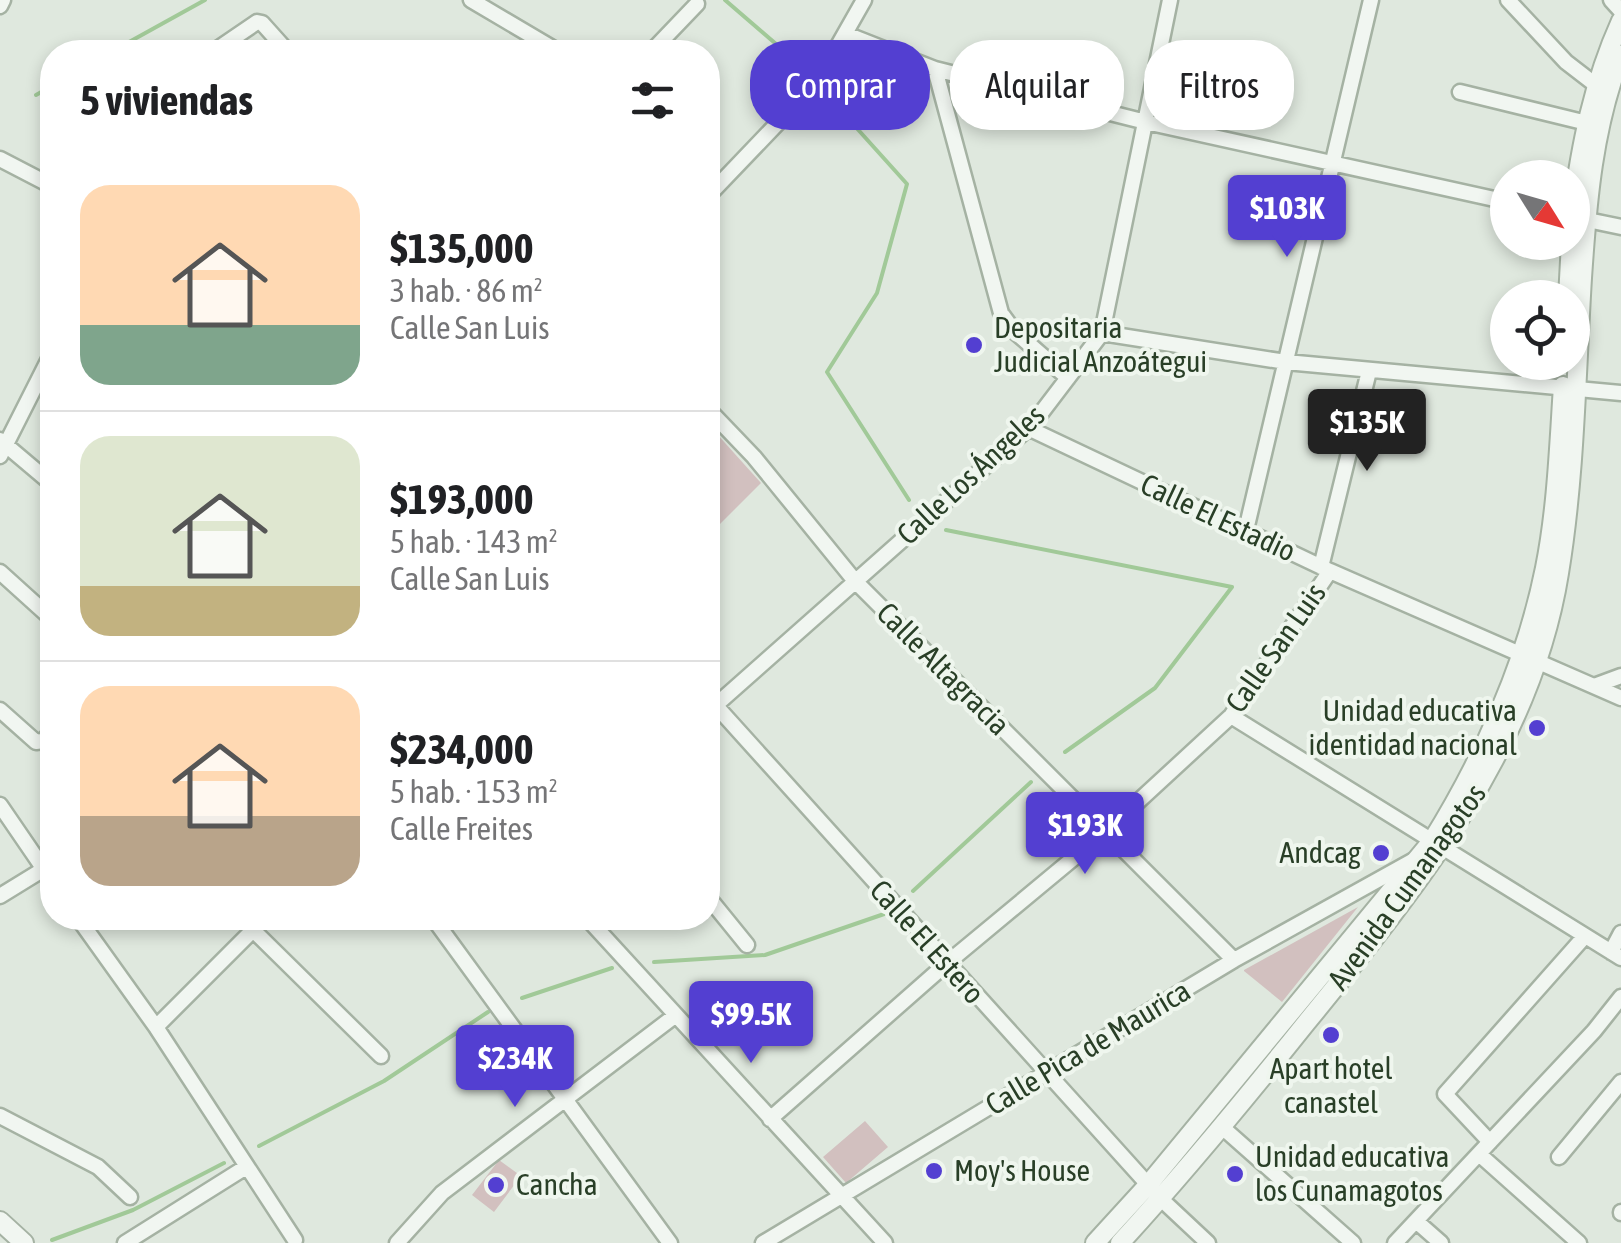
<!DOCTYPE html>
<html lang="es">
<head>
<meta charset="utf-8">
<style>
  :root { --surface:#fff; --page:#f6f6f6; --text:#202124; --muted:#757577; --line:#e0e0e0; --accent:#533fd1 }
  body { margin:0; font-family:"Asap Condensed",sans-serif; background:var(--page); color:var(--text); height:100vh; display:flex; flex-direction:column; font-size:38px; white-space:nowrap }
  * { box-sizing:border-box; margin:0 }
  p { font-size:32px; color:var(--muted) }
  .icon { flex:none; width:55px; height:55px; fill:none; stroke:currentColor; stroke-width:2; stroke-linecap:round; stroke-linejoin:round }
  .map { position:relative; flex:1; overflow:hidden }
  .details { position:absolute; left:40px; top:40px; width:680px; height:890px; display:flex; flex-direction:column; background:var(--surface); border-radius:40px; box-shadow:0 5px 15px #0003 }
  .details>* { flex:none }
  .guide { position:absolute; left:750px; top:40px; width:720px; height:90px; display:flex; gap:20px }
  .needle { width:65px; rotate:127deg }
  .tools { position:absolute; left:1490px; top:160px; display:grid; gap:20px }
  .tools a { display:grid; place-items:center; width:100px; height:100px; border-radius:50%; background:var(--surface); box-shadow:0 5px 15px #0003; font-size:50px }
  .price { position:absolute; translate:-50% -85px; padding:0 22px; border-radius:10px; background:var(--accent); color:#fff; font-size:32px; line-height:65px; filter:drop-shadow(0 2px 5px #0008) }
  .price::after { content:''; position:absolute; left:50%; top:60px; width:30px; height:22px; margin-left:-15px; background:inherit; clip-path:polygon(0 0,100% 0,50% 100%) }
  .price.selected { background:#222; color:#fff }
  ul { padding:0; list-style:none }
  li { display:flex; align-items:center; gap:30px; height:250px; padding:0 40px }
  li+li { border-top:2px solid var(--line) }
  li span { display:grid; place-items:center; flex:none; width:280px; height:200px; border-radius:30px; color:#555 }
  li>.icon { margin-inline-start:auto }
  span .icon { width:120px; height:120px; fill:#fffc; stroke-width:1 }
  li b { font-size:42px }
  h2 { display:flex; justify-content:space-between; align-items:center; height:120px; padding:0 40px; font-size:42px }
  .chip { padding:0 35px; border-radius:40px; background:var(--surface); box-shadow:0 5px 15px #0003; font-size:35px; line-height:90px }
  .chip.selected { background:var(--accent); color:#fff }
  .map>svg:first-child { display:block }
  .green { fill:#d2c0bf }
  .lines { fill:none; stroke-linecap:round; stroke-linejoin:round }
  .stream { stroke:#a1c998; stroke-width:4 }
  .minor-casing { stroke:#a5b2a3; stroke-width:19 }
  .tertiary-casing { stroke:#a5b2a3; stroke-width:22 }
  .minor { stroke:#f1f6f1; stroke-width:14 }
  .tertiary { stroke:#f1f6f1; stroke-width:18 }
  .poi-dot { fill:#533fd1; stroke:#eff6ee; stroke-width:4 }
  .labels { text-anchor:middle; stroke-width:8; stroke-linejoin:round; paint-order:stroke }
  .poi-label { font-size:30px; fill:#293f27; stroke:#eff6ee; text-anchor:start }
  .street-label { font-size:30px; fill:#293f27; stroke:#eff6ee }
</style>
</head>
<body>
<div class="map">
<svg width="1621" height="1243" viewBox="0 0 1621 1243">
  <rect width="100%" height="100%" fill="#dfe8de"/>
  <!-- green -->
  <path class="green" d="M708 424 761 483 708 536Z
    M1358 907 1282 1002 1244 971V970Z
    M865 1121 888 1147 846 1183 823 1157Z
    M499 1160 521 1176 494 1212 472 1195Z"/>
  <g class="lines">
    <!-- stream -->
    <path class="stream" d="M725 0 805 69
      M111 52 205 0
      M826 94 907 184 877 293 827 372 909 500
      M36 95 52 86
      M946 530 1232 587 1155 688 1065 752
      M913 891 1031 782
      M654 962 765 955 887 913
      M522 998 612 968
      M259 1146 384 1081 488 1012
      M52 1240 133 1210 224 1163"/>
    <!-- minor casing -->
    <g class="minor-casing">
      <path id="minor" d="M471 0 559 52
        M1508 0 1566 62 1601 89
        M1611 0 1621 11
        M0 6 3 0
        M846 34 935 69 1146 122 1508 202
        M213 52 257 22 262 23 288 52
        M651 52 697 4
        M935 69 1001 313 1014 331 1068 378
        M1460 92 1587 123
        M0 159 52 186
        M708 196 818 81 864 0
        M1578 218 1621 227
        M1102 333 1286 362 1621 393
        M708 409 754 457 855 581 1234 960
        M1028 428 1330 571 1621 698
        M0 440 52 484
        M0 456 52 353
        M1246 530 1371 0
        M1321 567 1369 371
        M0 572 52 619
        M1594 686 1621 676
        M708 697 1161 1199 1208 1243
        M0 710 36 742 43 741 52 731
        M708 712 1032 425 1102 333 1170 0
        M1231 716 1621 958
        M0 805 52 881
        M0 896 52 864
        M708 897 747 945
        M78 918 156 1027 295 1240
        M433 918 670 1243
        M587 918 885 1243
        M253 930 381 1056
        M1611 952 1621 933
        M156 1027 265 918
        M0 1116 98 1167 130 1197
        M770 1119 946 964 1105 832 1231 716 1330 571
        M1222 1127 1353 1243
        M1490 1142 1445 1094 1585 936
        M1479 1154 1579 1243
        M1559 1157 1621 1082
        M1621 1213V1212
        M1416 1221 1441 1243
        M125 1243 246 1167
        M397 1243 442 1193 676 1015
        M763 1243 1234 960 1412 861
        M1395 1243 1594 1031 1621 997"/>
    </g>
    <!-- tertiary casing -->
    <g class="tertiary-casing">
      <path id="tertiary" d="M1572 212C1581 145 1593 83 1621 21
        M1568 298 1571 242
        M0 1221 24 1243
        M1095 1243 1148 1185 1432 841C1483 759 1526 663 1545 568 1557 508 1559 446 1563 386
        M1120 1243C1185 1172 1246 1098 1306 1023 1415 889 1531 749 1559 573 1575 476 1576 376 1582 278 1587 202 1593 127 1621 55"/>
    </g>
    <!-- minor -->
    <use href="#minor" class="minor"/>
    <!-- tertiary -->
    <use href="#tertiary" class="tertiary"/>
  </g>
  <!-- markers -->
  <g class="poi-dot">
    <circle cx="974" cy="345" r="10"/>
    <circle cx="1537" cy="728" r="10"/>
    <circle cx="1381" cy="853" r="10"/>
    <circle cx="1331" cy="1035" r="10"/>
    <circle cx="934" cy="1171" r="10"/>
    <circle cx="1235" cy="1174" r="10"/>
    <circle cx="496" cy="1185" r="10"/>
  </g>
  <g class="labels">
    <!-- poi labels -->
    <g class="poi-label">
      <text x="994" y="338">Depositaria<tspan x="994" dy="34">Judicial Anzoátegui</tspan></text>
      <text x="1517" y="721" text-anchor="end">Unidad educativa<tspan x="1517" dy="34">identidad nacional</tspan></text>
      <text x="1361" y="863" text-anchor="end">Andcag</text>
      <text x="1331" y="1079" text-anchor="middle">Apart hotel<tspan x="1331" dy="34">canastel</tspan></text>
      <text x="1255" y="1167">Unidad educativa<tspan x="1255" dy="34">los Cunamagotos</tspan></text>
      <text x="954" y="1181">Moy's House</text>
      <text x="516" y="1195">Cancha</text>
    </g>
    <!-- street labels -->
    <g class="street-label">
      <text transform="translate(971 475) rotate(-43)" y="10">Calle Los Ángeles</text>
      <text transform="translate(1218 518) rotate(25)" y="10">Calle El Estadio</text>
      <text transform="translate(1276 648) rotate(-55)" y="10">Calle San Luis</text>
      <text transform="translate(943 669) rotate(45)" y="10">Calle Altagracia</text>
      <text transform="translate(1407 887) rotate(-54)" y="10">Avenida Cumanagotos</text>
      <text transform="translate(927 942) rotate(48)" y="10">Calle El Estero</text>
      <text transform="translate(1088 1048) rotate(-31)" y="10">Calle Pica de Maurica</text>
    </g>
  </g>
</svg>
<div class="tools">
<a><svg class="needle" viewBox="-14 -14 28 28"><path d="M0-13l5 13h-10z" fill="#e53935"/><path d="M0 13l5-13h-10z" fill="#757577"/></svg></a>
<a><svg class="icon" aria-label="locate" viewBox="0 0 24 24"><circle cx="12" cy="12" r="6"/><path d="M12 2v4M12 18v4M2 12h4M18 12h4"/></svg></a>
</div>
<b class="price" style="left:1287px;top:260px">$103K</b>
<b class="price selected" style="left:1367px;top:474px">$135K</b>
<b class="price" style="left:1085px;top:877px">$193K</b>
<b class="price" style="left:751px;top:1066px">$99.5K</b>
<b class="price" style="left:515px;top:1110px">$234K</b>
<div class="guide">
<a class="chip selected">Comprar</a>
<a class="chip">Alquilar</a>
<a class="chip">Filtros</a>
</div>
<section class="details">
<h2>5 viviendas<svg class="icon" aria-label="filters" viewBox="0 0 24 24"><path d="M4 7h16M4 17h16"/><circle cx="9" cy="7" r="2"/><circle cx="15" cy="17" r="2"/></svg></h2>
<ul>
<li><span style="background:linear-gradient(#ffd9b3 70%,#7fa58c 0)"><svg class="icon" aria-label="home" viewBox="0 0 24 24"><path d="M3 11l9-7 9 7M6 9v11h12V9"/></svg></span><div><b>$135,000</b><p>3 hab. · 86 m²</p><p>Calle San Luis</p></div></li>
<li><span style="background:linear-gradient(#dfe7d0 75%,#c2b280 0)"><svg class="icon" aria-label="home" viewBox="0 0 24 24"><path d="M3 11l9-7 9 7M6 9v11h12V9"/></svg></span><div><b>$193,000</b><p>5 hab. · 143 m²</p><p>Calle San Luis</p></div></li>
<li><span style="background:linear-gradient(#ffd9b3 65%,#b9a48a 0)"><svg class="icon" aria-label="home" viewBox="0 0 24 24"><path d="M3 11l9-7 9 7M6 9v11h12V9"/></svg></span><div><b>$234,000</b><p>5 hab. · 153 m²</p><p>Calle Freites</p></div></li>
</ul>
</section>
</div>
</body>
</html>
